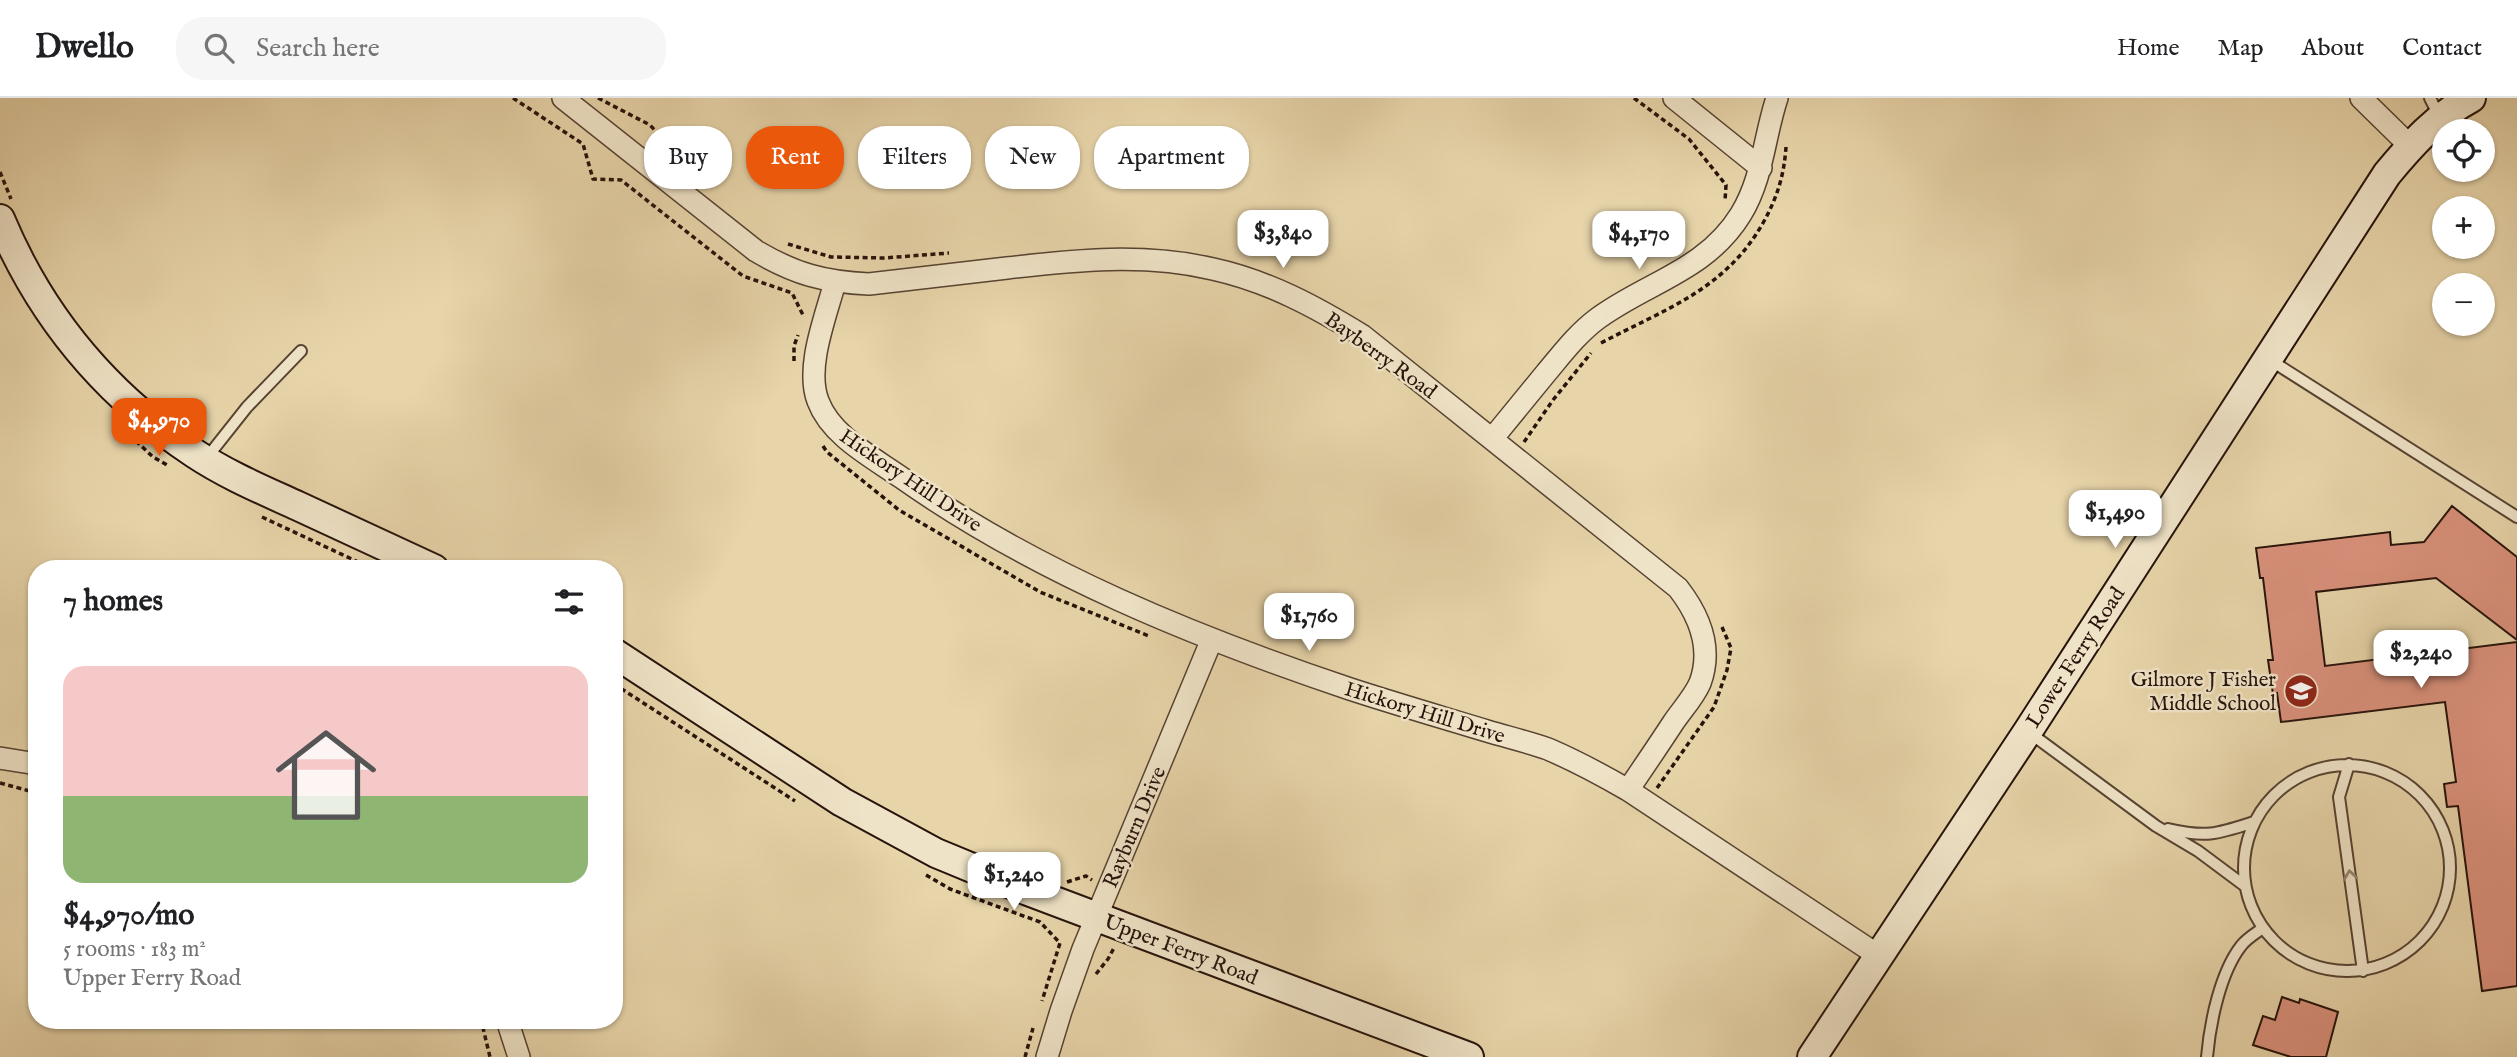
<!DOCTYPE html>
<html lang="en">
<head>
<meta charset="utf-8">
<style>
  :root { --surface:#fff; --page:#f6f6f6; --text:#202124; --muted:#757577; --line:#e0e0e0; --accent:#ea580c }
  body { margin:0; font-family:"IM FELL English",serif; background:var(--page); color:var(--text); height:100vh; display:flex; flex-direction:column; font-size:26px; white-space:nowrap }
  * { box-sizing:border-box; margin:0 }
  p { font-size:23px; color:var(--muted) }
  .icon { flex:none; width:38px; height:38px; fill:none; stroke:currentColor; stroke-width:2; stroke-linecap:round; stroke-linejoin:round }
  .map { position:relative; flex:1; overflow:hidden }
  .sheet { position:absolute; left:28px; top:462px; width:595px; height:469px; display:flex; flex-direction:column; background:var(--surface); border-radius:28px; box-shadow:0 2px 5px #0004 }
  .sheet>* { flex:none }
  .guide { position:absolute; left:644px; top:28px; width:665px; height:63px; display:flex; gap:14px }
  .controls { position:absolute; left:2432px; top:21px; display:grid; gap:14px }
  .controls a { display:grid; place-items:center; width:63px; height:63px; border-radius:50%; background:var(--surface); box-shadow:0 2px 5px #0004; font-size:35px }
  .price { position:absolute; translate:-50% -60px; padding:0 16px; border-radius:14px; background:#fff; color:#222; font-size:23px; line-height:46px; filter:drop-shadow(0 2px 4px #0008) }
  .price::after { content:''; position:absolute; left:50%; top:42px; width:21px; height:16px; margin-left:-10px; background:inherit; clip-path:polygon(0 0,100% 0,50% 100%) }
  .price.selected { background:var(--accent); color:#fff }
  ul { padding:0; list-style:none }
  li { display:grid; align-content:center; gap:14px; height:371px; padding:0 35px }
  li+li { border-top:2px solid var(--line) }
  li span { display:grid; place-items:center; height:217px; border-radius:21px; color:#555 }
  li>.icon { margin-inline-start:auto }
  span .icon { width:126px; height:126px; fill:#fffc; stroke-width:1 }
  li b { font-size:30px }
  h2 { display:flex; justify-content:space-between; align-items:center; height:84px; padding:0 35px; font-size:30px }
  .pill { padding:0 24px; border-radius:28px; background:var(--surface); box-shadow:0 2px 5px #0004; font-size:24px; line-height:63px }
  .pill.selected { background:var(--accent); color:#fff }
  header { display:flex; align-items:center; gap:42px; box-sizing:border-box; height:98px; padding:0 35px; background:var(--surface); border-bottom:2px solid var(--line) }
  header strong { font-size:33px }
  nav { display:flex; gap:38px; margin-inline-start:auto; font-size:24px }
  .search { width:490px; height:63px; background:var(--page); display:flex; align-items:center; gap:18px; box-sizing:border-box; padding:0 24px; border-radius:28px; color:var(--muted); font-size:26px }
  .map>svg:first-child { display:block }
  .building { fill:#da917c; stroke:#27130b; stroke-width:2 }
  .lines { fill:none; stroke-linecap:round; stroke-linejoin:round }
  .lane-casing { stroke:#574332; stroke-width:14 }
  .street-casing { stroke:#574332; stroke-width:24 }
  .secondary-casing { stroke:#27130b; stroke-width:32 }
  .path { stroke:#27130b; stroke-width:3.5; stroke-dasharray:5 3.5; stroke-linecap:butt }
  .lane { stroke:#efe3c7; stroke-width:10 }
  .street { stroke:#efe3c7; stroke-width:21 }
  .secondary { stroke:#efe3c7; stroke-width:28 }
  .oneway { stroke:#958572 }
  .labels { text-anchor:middle; stroke-width:5; stroke-linejoin:round; paint-order:stroke }
  .street-label { font-size:21px; fill:#27130b; stroke:#efe3c7 }
  .poi-label { font-size:21px; fill:#27130b; stroke:#efe3c7; text-anchor:end }
</style>
</head>
<body>
<header>
<strong>Dwello</strong>
<div class="search"><svg class="icon" aria-label="search" viewBox="0 0 24 24"><circle cx="10" cy="10" r="6"/><path d="M15 15l6 6"/></svg>Search here</div>
<nav><a>Home</a><a>Map</a><a>About</a><a>Contact</a></nav>
</header>
<div class="map">
<svg width="2517" height="959" viewBox="0 0 2517 959">
  <rect width="100%" height="100%" fill="#e7d4a9"/>
  <filter id="stains"><feTurbulence type="fractalNoise" baseFrequency=".00286" numOctaves="4"/><feColorMatrix values="0 0 0 0 .2 0 0 0 0 .09 0 0 0 0 .02 0 0 0 .5 -.17"/></filter>
  <radialGradient id="worn" r=".72"><stop offset=".6" stop-color="#630" stop-opacity="0"/><stop offset="1" stop-color="#630" stop-opacity=".3"/></radialGradient>
  <!-- building -->
  <path class="building" d="M2452 408 2517 459V542L2436 480 2316 494 2325 568 2517 544V888L2482 893 2458 708 2447 709 2444 686 2456 684 2445 604 2281 624 2277 595 2273 596 2268 562H2273L2263 480H2260L2256 450 2390 434 2391 447 2424 444Z
    M2282 899 2299 905 2300 901 2338 914 2326 959H2291L2253 947 2263 918 2275 922Z"/>
  <g class="lines">
    <!-- lane casing -->
    <g class="lane-casing">
      <path id="lane" d="M2430 0 2439 18
        M2270 262 2517 419
        M205 362 247 309 301 253
        M2030 635 2156 728 2198 753 2245 788
        M2349 666 2339 699 2363 873
        M2244 770a103 103 0 1 1 206 0a103 103 0 1 1-206 0Z
        M2168 731C2207 740 2217 736 2254 724
        M2207 959C2210 925 2220 875 2241 848 2246 841 2256 835 2263 830"/>
    </g>
    <!-- street casing -->
    <g class="street-casing">
      <path id="street" d="M563 0 756 153C795 176 824 184 869 186 915 181 961 175 1007 170 1076 162 1144 155 1213 171 1268 183 1316 209 1363 238L1678 490C1699 517 1713 550 1700 585 1694 599 1681 613 1673 625 1658 648 1643 670 1628 692
        M1674 0 1761 70
        M2361 0 2410 48
        M835 184C826 218 805 269 818 303 831 338 872 359 902 380 1037 475 1195 539 1350 591 1396 606 1441 619 1487 633 1507 639 1528 644 1548 651 1576 663 1602 677 1628 692L1879 858
        M1492 341C1510 319 1528 297 1546 275 1562 256 1577 236 1597 221 1647 184 1706 173 1741 116 1763 80 1764 39 1777 0
        M0 660 37 666
        M507 922 519 959
        M1047 959 1061 913 1083 851 1212 541"/>
    </g>
    <!-- secondary casing -->
    <g class="secondary-casing">
      <path id="secondary" d="M0 121C41 219 105 296 194 355 227 377 263 392 298 408 344 429 389 450 434 471
        M614 555 842 704 936 755 1028 793 1469 959
        M1812 959 2028 633 2387 76C2411 47 2437 18 2471 0"/>
    </g>
    <!-- path -->
    <path class="path" d="M513 0 583 46 593 81 621 82 743 178 792 195 804 219
      M598 0 650 27 701 83
      M1634 0 1689 41 1726 87 1725 103
      M0 74 11 101
      M788 146 831 159 884 160 949 155
      M1601 245C1665 211 1725 192 1763 125 1777 100 1784 78 1786 49
      M794 263V248L798 237
      M136 343 153 359 169 368
      M1524 344 1553 302 1591 255
      M823 348 827 354 899 412 1040 494 1149 538
      M262 419 373 471
      M456 465 470 471
      M614 586 795 703
      M0 685 37 695
      M1657 690 1714 609 1727 572 1731 550 1722 529
      M926 777 950 791 1040 824 1060 845 1042 903
      M1067 784 1086 778 1092 782
      M1096 876 1108 861 1115 848
      M478 922 483 930 490 959
      M1025 959 1033 930"/>
    <!-- lane -->
    <use href="#lane" class="lane"/>
    <!-- street -->
    <use href="#street" class="street"/>
    <!-- secondary -->
    <use href="#secondary" class="secondary"/>
  </g>
  <!-- one-way arrows -->
  <defs><path id="oneway-chevron" d="M-2-3.5L2.5 0L-2 3.5" fill="none" stroke-width="1.6" stroke-linecap="round" stroke-linejoin="round" transform="scale(1.75)"/></defs>
  <use class="oneway" href="#oneway-chevron" transform="translate(2350 777) rotate(-98)"/>
  <!-- icons -->
  <defs>
    <g id="school-disc" transform="scale(1.75)"><circle r="9.5" fill="#8f2418" stroke="#efe3c7"/><path d="M0-5L7-2L0 1L-7-2ZM-4 1L0 2.5L4 1V4Q0 6-4 4Z" fill="#fff"/></g>
  </defs>
  <g fill-rule="evenodd">
    <use href="#school-disc" x="2301" y="593"/>
  </g>
  <g class="labels">
    <!-- street labels -->
    <g class="street-label">
      <text transform="translate(1381 257) rotate(36)" y="7">Bayberry Road</text>
      <text transform="translate(911 382) rotate(34)" y="7">Hickory Hill Drive</text>
      <text transform="translate(2075 559) rotate(-57)" y="7">Lower Ferry Road</text>
      <text transform="translate(1425 614) rotate(17)" y="7">Hickory Hill Drive</text>
      <text transform="translate(1134 729) rotate(-67)" y="7">Rayburn Drive</text>
      <text transform="translate(1181 851) rotate(21)" y="7">Upper Ferry Road</text>
    </g>
    <!-- poi labels -->
    <g class="poi-label">
      <text x="2276" y="588">Gilmore J Fisher<tspan x="2276" dy="24">Middle School</tspan></text>
    </g>
  </g>
  <rect width="100%" height="100%" filter="url(#stains)"/>
  <rect width="100%" height="100%" fill="url(#worn)"/>
</svg>
<div class="controls">
<a><svg class="icon" aria-label="locate" viewBox="0 0 24 24"><circle cx="12" cy="12" r="6"/><path d="M12 2v4M12 18v4M2 12h4M18 12h4"/></svg></a>
<a>+</a>
<a>−</a>
</div>
<b class="price" style="left:1283px;top:172px">$3,840</b>
<b class="price" style="left:1639px;top:173px">$4,170</b>
<b class="price selected" style="left:159px;top:360px">$4,970</b>
<b class="price" style="left:2115px;top:452px">$1,490</b>
<b class="price" style="left:1309px;top:555px">$1,760</b>
<b class="price" style="left:2421px;top:592px">$2,240</b>
<b class="price" style="left:1014px;top:814px">$1,240</b>
<div class="guide">
<a class="pill">Buy</a>
<a class="pill selected">Rent</a>
<a class="pill">Filters</a>
<a class="pill">New</a>
<a class="pill">Apartment</a>
</div>
<section class="sheet">
<h2>7 homes<svg class="icon" aria-label="filters" viewBox="0 0 24 24"><path d="M4 7h16M4 17h16"/><circle cx="9" cy="7" r="2"/><circle cx="15" cy="17" r="2"/></svg></h2>
<ul>
<li><span style="background:linear-gradient(#f6c9c9 60%,#8fb573 0)"><svg class="icon" aria-label="home" viewBox="0 0 24 24"><path d="M3 11l9-7 9 7M6 9v11h12V9"/></svg></span><div><b>$4,970/mo</b><p>5 rooms · 183 m²</p><p>Upper Ferry Road</p></div></li>
</ul>
</section>
</div>
</body>
</html>
